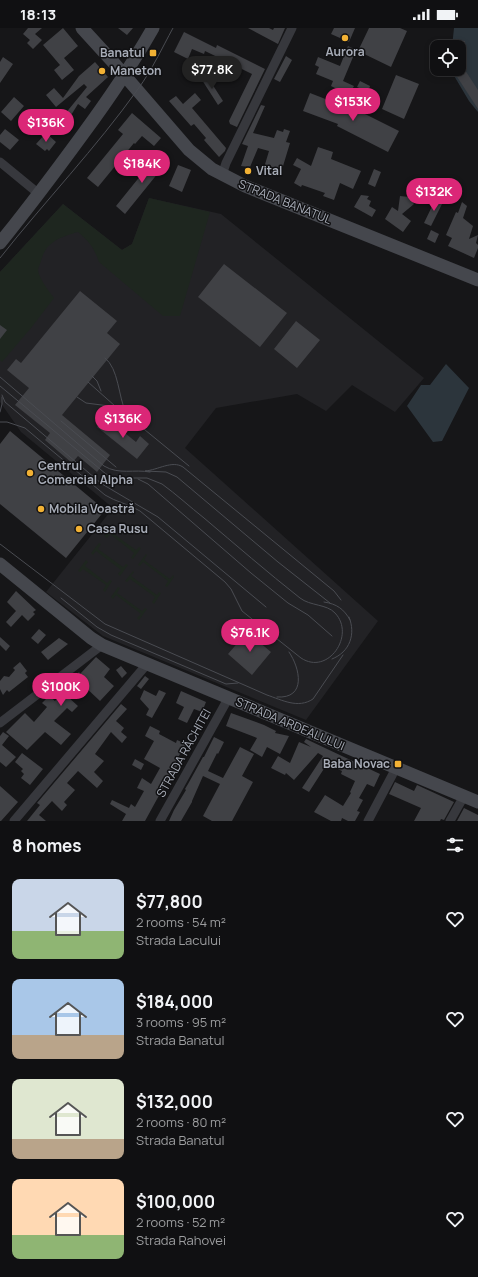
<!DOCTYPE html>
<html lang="en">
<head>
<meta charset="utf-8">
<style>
  :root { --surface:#101012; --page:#1e1e20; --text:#f1f3f6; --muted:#9c9d9f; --line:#303032; --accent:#db2777 }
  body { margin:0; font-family:Manrope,sans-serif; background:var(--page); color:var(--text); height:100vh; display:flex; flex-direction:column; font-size:15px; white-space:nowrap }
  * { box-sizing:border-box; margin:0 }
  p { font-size:13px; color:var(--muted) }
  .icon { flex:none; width:22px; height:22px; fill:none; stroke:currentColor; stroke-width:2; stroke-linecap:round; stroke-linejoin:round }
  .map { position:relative; height:793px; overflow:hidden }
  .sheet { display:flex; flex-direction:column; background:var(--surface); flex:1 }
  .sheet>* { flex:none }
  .buttons { position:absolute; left:430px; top:12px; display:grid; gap:8px }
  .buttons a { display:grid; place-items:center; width:36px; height:36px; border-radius:8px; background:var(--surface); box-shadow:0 2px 6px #0003,0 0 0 1px var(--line); font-size:20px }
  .price { position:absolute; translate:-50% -34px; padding:0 9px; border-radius:14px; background:var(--accent); color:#fff; font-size:13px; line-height:26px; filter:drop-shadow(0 1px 2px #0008) }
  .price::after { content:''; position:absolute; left:50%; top:24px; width:12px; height:9px; margin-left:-6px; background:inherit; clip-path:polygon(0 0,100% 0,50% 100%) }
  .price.selected { background:#222; color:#fff }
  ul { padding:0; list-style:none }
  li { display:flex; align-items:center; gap:12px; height:100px; padding:0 12px }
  li span { display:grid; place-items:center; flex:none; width:112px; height:80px; border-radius:8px; color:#555 }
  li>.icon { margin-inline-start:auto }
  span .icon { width:48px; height:48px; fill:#fffc; stroke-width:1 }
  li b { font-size:17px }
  h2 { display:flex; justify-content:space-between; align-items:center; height:48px; padding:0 12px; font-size:17px }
  .status { display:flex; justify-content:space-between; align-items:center; height:28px; padding:0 20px; background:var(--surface); direction:ltr }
  .status svg { height:11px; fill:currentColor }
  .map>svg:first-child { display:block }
  .built { fill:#222225 }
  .green { fill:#1e261f }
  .water { fill:#2c353c }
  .building { fill:#404145 }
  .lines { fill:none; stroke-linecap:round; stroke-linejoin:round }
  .street { stroke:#37383d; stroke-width:9 }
  .secondary { stroke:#45474d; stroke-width:13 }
  .tram { stroke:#4a4c52; stroke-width:1 }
  .poi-dot { fill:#f2b134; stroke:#111113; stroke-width:1.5 }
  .labels { text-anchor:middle; stroke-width:3; stroke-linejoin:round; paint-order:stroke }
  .poi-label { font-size:12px; font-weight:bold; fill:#a8adb8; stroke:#111113; text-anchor:start }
  .street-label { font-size:12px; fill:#a8adb8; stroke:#111113 }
</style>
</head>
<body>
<div class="status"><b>18:13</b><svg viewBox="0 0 49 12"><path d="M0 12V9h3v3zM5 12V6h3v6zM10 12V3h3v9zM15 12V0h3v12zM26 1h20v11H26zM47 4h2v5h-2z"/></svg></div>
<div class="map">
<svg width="478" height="793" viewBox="0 0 478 793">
  <rect width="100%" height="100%" fill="#161618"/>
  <!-- built -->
  <path class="built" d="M149 170 221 186 424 350 395 384 352 357 326 383 297 366 216 380 185 420 378 593 306 692 103 608 46 564 113 480 21 404 0 374V244L63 176 122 222 132 216Z"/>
  <!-- green -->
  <path class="green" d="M149 170 210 184 180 288H163L99 234C94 220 90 214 78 204 61 209 46 213 41 233 40 236 38 240 38 242 39 251 49 263 54 270L31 300 2 334 0 332V244L63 176 122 222 132 216Z
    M112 498 114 499 111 504 136 522 139 519 141 520 133 531 131 530 134 525 110 506 107 510 104 508Z
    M99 515 101 516 98 521 123 539 126 536 128 537 120 548 118 546 121 542 96 523 93 527 91 525Z
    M146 526 147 527 144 532 170 551 173 547 174 549 167 559 165 558 168 553 143 534 140 538 138 537Z
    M86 532 88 534 85 538 107 555 110 552 112 553 105 564 103 562 106 557 83 541 80 544 78 543Z
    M133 543 134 544 131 548 157 567 159 564 161 565 154 576 152 574 155 569 130 551 127 554 125 553Z
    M118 559 120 560 117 565 142 583 145 580 147 581 139 592 137 590 141 586 116 567 113 571 111 569Z"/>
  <!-- water -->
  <path class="water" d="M454 0H478V84L469 73 453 46 451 41H459V19H452Z
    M446 336 469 360 442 413 433 414 407 378 421 357H430Z"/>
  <!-- building -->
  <path class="building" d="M28 0H42L35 6 42 12 33 21 27 15 30 12 23 6Z
    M63 0 78 18 64 30 74 42 62 52 54 42 60 37 43 17Z
    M118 0H133L127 7Z
    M248 0H269L273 2 274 0H285L278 16Z
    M334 0H355L349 14 331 6Z
    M369 0H400L407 3 391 39 358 23Z
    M184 4 216 20 217 17 265 41 237 99 230 96 229 93 252 46 205 23 204 26 192 21 188 31 174 24Z
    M454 12 465 13V19H453Z
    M348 18 356 22 343 53 354 58 349 67 331 58 333 53 316 46 319 39 315 37 318 29 340 38Z
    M286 28 292 32 280 54 274 51Z
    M3 29 13 36 0 55V34Z
    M459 33 478 62V81L452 41H459Z
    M95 34 108 49 86 69 91 73 85 81 78 76 68 92 71 95 63 103 56 97 87 59 84 56 56 79 46 67 54 60 63 70 79 48Z
    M396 47 419 56 404 91 382 81Z
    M207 48 223 73 218 77 202 52Z
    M360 53 370 58 368 64 357 59Z
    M195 65 201 72 192 80 226 120 225 123 219 129 204 112 206 110 194 96 191 98 169 73 176 68 183 76Z
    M310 65 346 79 349 78 399 103 388 124 337 98 338 96 303 83Z
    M14 69 24 78 11 93 1 84Z
    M261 77 265 78 253 105 274 110 277 102 283 104 284 101 290 103 286 114 290 115 280 148 263 143 269 123 258 120 250 139 241 138 248 118 242 116Z
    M132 85 161 110 154 118 142 108 135 116 134 115 98 159 87 150 123 106 118 102Z
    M5 101 19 112 10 122 0 114V107Z
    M46 105 56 114 49 123 47 121 45 123 36 116Z
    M318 119 333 124 331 131 361 143 353 161 340 155 334 172 323 168 325 165 302 157 301 159 294 155 301 141 293 137 297 130 311 138Z
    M158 126 167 134 125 186 116 178Z
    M178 137 191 142 182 164 169 158Z
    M374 141 381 144 375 159 368 156Z
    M361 167 369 168 367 171 371 173 369 178 376 182 372 189 354 179Z
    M400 168 409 169 414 176 402 186 411 193 403 204 385 191 392 179 398 183Z
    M436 170 443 174 431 198 424 195Z
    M462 174 467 178 463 190 473 198 469 211 478 207 476 215 478 217V220L474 230 448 218 452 210 446 207 456 184 458 185Z
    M431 202 439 206 435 215 427 211Z
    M224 236 287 285 260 319 198 269Z
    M80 263 117 293 107 305 120 316 62 387 110 427 97 444 78 428 72 435 45 412 50 405 15 377 29 360 7 342 16 331 21 335Z
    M296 293 320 312 297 340 274 321Z
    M0 297 7 302 0 311Z
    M105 389 136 414 140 408 149 416 137 431 97 399Z
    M10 403 105 482 66 530 0 476V416Z
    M16 563 36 582 33 584 35 586 28 593 22 587 11 599 6 594 16 583 7 574Z
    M39 601 46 607 38 616 31 610Z
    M247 604 271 624 252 647 228 626Z
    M0 609 10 618 6 623 0 617Z
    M59 610 68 616 48 632 41 624Z
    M96 629 110 641 104 649 114 658 100 673 83 657 68 669 78 678 72 684 67 680 54 693 71 706 61 717 45 704 27 722 6 704 25 685 34 694 47 679 42 675 49 668 55 673 66 660 63 656 72 649 73 651 79 644 80 646Z
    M20 634 27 643 25 645 28 649 9 664 7 662 3 667 0 661V653L4 648 9 649 15 642 13 640Z
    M121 638 127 645 122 650 116 642Z
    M145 648 149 651 141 661 137 658Z
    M144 662 156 668 159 662 166 665 152 690 146 687 149 681 140 671Z
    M181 663 206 674 202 684 194 681 187 695 178 691 184 679 176 675Z
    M121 676 127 681 116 693 124 700 121 704 127 709 122 715 111 704 95 726 104 733 94 744 103 753 97 760 78 743 67 755 75 762 64 774 67 777 62 783 52 773 39 787 46 793H27L40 777 37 775Z
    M231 685 264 697 276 703 275 705 289 708 280 726 267 719 262 729 250 722 257 710 226 698Z
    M150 698 160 703 159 706 176 715 177 712 186 716 177 731 180 733 174 743 173 742 145 793H122L126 786 110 776 112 772 129 780 131 776 135 779 144 763 137 760 142 750 151 756 160 740 144 731 154 713 145 708Z
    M3 704 9 708 2 717 16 729 6 739 0 734V708Z
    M214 709 224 714 218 726 217 725 208 743 223 750 240 719 254 726 242 748 253 754 232 793H212L203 788 220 756 203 748 192 773V774L181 793H169L174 782 186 762 185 761 188 756 203 729H204Z
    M306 711 380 746 374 759 367 756 359 770 363 772 357 783 360 784 355 793H348L342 790 341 793H331L314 784 325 767 343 778 351 765 350 764 355 753 341 746 342 743 327 736 309 764 302 760 323 728 318 725 294 752 286 745 285 747 271 740 278 728 290 735 299 714 311 719 304 714Z
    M22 725 43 741 30 757 21 750 24 746 21 743 23 741 15 734Z
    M135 731 144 736 141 742 132 737Z
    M395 754 414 763 417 757 454 774 444 792 441 791 440 793H414L421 780 389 766Z
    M0 758 18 774 1 793H0Z
    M464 780 478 787V793H457Z"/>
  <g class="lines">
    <!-- street -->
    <path class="street" d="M0 134 39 166
      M222 147 226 135 292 0
      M0 695 102 617
      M14 793 147 636
      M160 793 229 669
      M368 793 396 740
      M450 793 464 768"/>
    <!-- secondary -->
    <path class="secondary" d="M82 0 113 34 189 122 212 141 245 158 478 252
      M0 215C29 179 56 143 83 106 108 72 132 37 153 0
      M0 536 91 610 102 617 478 774"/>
    <!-- tram -->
    <path class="tram" d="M0 230C45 173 96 120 138 61 152 42 162 20 173 0
      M105 330C119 341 118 368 126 385
      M92 348 97 353 101 363
      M0 349 104 438C119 447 134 441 150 444
      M88 354 115 378
      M0 358 106 446 117 450H147L162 456C176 466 190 479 204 490 236 517 267 544 300 570 310 578 327 576 335 585 356 607 328 648 301 630L242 583 231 561 225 554 140 483C129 476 116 474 105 467L25 400 7 394H0
      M2 367 5 374 102 456 158 489 266 579
      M77 369 86 375 117 379 189 438
      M0 384 2 376V369
      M61 393 116 439
      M138 451 148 456 251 545 288 575 308 587 332 608
      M0 516 105 596 267 667C282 672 298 681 313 671L343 627
      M61 570 97 599 111 607 226 656 238 655
      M324 574C337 576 344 581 350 592
      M330 575 278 534 177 449 166 444 145 443C158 442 172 432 183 439L334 563 341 572
      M332 631C350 624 356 606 349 589
      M277 669C307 671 300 640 289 624"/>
  </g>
  <!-- markers -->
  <g class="poi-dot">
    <circle cx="345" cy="10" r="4"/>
    <rect x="149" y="21" width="8" height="8" rx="2"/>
    <circle cx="102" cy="43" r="4"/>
    <circle cx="248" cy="143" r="4"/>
    <circle cx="30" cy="445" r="4"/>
    <circle cx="41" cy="481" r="4"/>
    <circle cx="79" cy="501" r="4"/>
    <rect x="394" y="732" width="8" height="8" rx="2"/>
  </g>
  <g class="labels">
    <!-- poi labels -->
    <g class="poi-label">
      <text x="345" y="28" text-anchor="middle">Aurora</text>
      <text x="145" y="29" text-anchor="end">Banatul</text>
      <text x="110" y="47">Maneton</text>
      <text x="256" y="147">Vital</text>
      <text x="38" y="442">Centrul<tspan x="38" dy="14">Comercial Alpha</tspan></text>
      <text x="49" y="485">Mobila Voastră</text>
      <text x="87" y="505">Casa Rusu</text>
      <text x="390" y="740" text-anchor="end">Baba Novac</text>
    </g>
    <!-- street labels -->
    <g class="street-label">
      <text transform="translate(285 174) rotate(22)" y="4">STRADA BANATUL</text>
      <text transform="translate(290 696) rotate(23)" y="4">STRADA ARDEALULUI</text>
      <text transform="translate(184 725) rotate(-61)" y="4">STRADA RĂCHITEI</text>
    </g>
  </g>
</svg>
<div class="buttons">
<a><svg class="icon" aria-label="locate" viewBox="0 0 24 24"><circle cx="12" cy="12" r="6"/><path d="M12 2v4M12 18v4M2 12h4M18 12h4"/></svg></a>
</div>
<b class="price selected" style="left:212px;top:62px">$77.8K</b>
<b class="price" style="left:353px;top:94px">$153K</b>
<b class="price" style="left:46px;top:115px">$136K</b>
<b class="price" style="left:142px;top:156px">$184K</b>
<b class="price" style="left:434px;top:184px">$132K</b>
<b class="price" style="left:123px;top:411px">$136K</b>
<b class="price" style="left:250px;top:625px">$76.1K</b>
<b class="price" style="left:61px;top:679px">$100K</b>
</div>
<section class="sheet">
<h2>8 homes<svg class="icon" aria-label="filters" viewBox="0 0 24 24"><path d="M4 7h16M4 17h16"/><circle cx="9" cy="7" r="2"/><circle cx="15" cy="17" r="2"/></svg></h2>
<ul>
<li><span style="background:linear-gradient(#c9d6e8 65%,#8fb573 0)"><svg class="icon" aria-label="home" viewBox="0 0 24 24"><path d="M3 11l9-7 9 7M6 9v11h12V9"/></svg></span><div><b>$77,800</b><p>2 rooms · 54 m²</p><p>Strada Lacului</p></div><svg class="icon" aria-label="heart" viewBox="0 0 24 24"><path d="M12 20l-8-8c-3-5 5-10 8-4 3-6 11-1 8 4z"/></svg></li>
<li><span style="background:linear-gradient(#a9c7e8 70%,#b9a48a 0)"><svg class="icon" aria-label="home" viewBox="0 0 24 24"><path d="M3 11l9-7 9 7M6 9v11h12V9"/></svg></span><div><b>$184,000</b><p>3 rooms · 95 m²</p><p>Strada Banatul</p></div><svg class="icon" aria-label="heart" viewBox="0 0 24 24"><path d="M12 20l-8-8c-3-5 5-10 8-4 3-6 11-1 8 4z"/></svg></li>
<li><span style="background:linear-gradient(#dfe7d0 75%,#b9a48a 0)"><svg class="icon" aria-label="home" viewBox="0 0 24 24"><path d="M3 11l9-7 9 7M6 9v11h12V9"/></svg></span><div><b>$132,000</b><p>2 rooms · 80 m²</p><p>Strada Banatul</p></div><svg class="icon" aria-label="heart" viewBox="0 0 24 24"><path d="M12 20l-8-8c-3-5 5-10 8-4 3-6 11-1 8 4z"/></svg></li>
<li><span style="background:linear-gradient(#ffd9b3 70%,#8fb573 0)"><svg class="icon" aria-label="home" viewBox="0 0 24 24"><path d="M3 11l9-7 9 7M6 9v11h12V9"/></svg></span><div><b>$100,000</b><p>2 rooms · 52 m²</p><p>Strada Rahovei</p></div><svg class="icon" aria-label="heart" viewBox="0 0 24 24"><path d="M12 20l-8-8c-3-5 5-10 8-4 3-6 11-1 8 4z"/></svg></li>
</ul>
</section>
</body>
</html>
